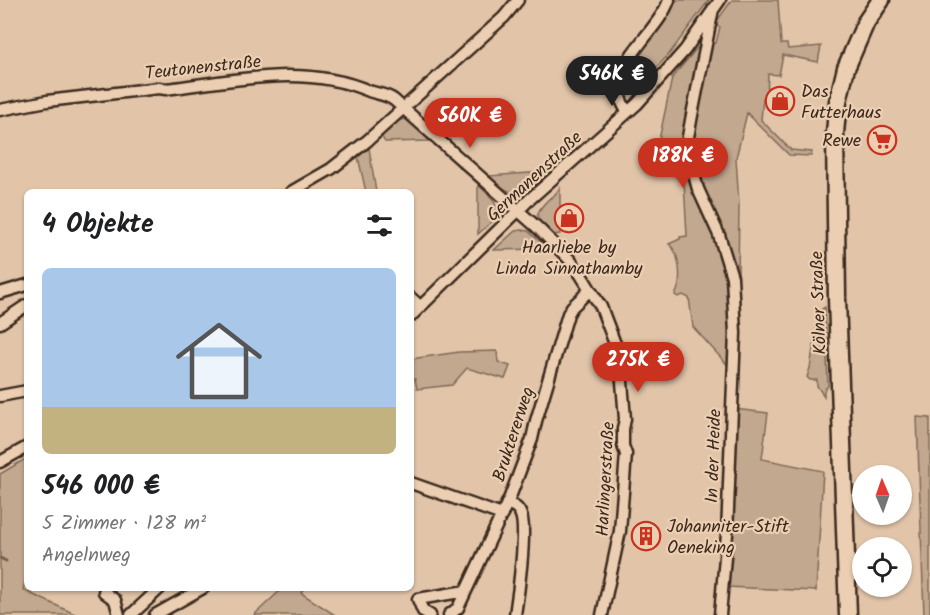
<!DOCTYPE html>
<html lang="de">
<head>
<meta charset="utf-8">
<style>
  :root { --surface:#fff; --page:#f6f6f6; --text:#202124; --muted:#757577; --accent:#c8321e }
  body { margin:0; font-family:Kalam,sans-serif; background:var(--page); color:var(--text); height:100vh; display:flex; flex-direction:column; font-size:22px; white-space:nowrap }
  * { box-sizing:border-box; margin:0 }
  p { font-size:20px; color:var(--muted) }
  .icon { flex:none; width:33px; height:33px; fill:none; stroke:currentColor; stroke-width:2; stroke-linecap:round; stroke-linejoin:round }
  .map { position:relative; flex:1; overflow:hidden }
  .details { position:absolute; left:24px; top:189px; width:390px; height:402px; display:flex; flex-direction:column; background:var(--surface); border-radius:9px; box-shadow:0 2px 4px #0004 }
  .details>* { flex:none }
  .needle { width:39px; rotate:358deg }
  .fabs { position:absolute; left:852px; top:465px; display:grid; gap:12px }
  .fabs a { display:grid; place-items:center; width:60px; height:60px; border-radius:50%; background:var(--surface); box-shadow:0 2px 4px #0004; font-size:30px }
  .price { position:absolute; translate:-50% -51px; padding:0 14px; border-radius:21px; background:var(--accent); color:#fff; font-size:20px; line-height:39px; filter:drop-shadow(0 2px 3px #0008) }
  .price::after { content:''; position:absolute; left:50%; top:36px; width:18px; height:14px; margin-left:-9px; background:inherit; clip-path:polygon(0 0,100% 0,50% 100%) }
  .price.active { background:#222; color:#fff }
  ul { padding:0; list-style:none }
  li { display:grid; align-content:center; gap:12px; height:318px; padding:0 18px }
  li span { display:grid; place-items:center; height:186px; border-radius:9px; color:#555 }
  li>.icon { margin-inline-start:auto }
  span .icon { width:108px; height:108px; fill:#fffc; stroke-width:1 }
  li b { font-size:26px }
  h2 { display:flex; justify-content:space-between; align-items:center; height:72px; padding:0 18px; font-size:26px }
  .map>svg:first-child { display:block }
  .green { fill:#c3a890; stroke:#7f6957; stroke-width:1.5 }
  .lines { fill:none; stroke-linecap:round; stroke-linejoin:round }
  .stream { stroke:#735e4d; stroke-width:3 }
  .minor-casing { stroke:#3b2a1e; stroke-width:15 }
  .secondary-casing { stroke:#3b2a1e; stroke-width:21 }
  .minor { stroke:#eccfb2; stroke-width:10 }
  .secondary { stroke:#eccfb2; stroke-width:16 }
  .labels { text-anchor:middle; stroke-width:4.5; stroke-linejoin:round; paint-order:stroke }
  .street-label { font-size:18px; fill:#3b2a1e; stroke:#eccfb2 }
  .poi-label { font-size:18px; fill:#3b2a1e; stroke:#eccfb2; text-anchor:start }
</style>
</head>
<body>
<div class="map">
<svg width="930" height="615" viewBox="0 0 930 615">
  <rect width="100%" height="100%" fill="#e2c5a9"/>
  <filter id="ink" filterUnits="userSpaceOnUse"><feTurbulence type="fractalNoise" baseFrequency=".0167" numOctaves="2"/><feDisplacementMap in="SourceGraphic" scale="12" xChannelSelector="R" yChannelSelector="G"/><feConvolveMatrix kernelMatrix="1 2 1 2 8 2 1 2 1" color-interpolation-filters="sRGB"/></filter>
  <g filter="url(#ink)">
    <!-- green -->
    <path class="green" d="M675 0H709L670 53 634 92H627L624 86C633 53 662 32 675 0Z
      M732 0H778L781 44H787L788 49 821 46 818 62 783 55 779 75 768 74 767 97 763 98 761 120 791 150 812 152 811 156 789 155 747 113 736 158 739 204 738 279 734 278 700 189 691 147 710 42 716 43 720 27 714 25Z
      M702 42 686 137 727 265 732 370 693 327 689 298 683 295 678 297 675 295C683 282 680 253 669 244L680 239V237L687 236 684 183 655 159 672 78Z
      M407 119 430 141 385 142 381 136 399 120Z
      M369 148 376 192H366L358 157Z
      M545 172C517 198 518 200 487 176Z
      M478 185C489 195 498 200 497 217L478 234Z
      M560 188V234L552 235C534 218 532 215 551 197L552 198Z
      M521 230 528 231 549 249 494 250 515 231Z
      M825 307 828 386 824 390V396L817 386V380H810L807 377 810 368 819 311Z
      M497 351 498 362 510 366 505 379 467 368 452 385 417 389 415 379H411V359L459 352Z
      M734 409 768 413 762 459 823 471 816 591 726 587Z
      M917 417 930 418V615H924Z
      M27 458V574L23 590 77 615H0V474Z
      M283 588H304L301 593 335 615H254Z"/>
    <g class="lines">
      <!-- stream -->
      <path class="stream" d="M0 558 6 561"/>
      <!-- minor casing -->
      <g class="minor-casing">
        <path id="minor" d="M713 9 692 115 688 137 689 157 698 189 719 235 732 277 735 333 727 534 720 615
          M0 110 47 101 159 88 166 89C234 81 305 63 369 91 377 94 386 94 394 100L539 229 570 260 581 275 601 307 620 357 625 419 623 429V446L626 454 620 531 602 615
          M628 112C596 72 657 36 669 0
          M291 192 331 169 367 141 504 17 518 0
          M0 293 27 285
          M411 298 420 306
          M411 316 530 199 637 104 685 50 720 0
          M0 323 27 305
          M0 396 27 391
          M0 462 27 447
          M411 483 502 515
          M507 503C514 506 518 507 521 515 527 530 518 596 515 615
          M106 588 104 592 115 600 119 615
          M131 615 160 588
          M155 615 203 588
          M430 615 423 611 418 599 466 591
          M449 615 458 608 510 497 532 439 536 421 568 314 572 307 590 290"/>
      </g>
      <!-- secondary casing -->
      <g class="secondary-casing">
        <path id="secondary" d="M848 615 837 298 835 133 838 101 846 68 866 22 881 0"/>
      </g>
      <!-- minor -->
      <use href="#minor" class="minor"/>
      <!-- secondary -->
      <use href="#secondary" class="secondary"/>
    </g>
  </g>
  <!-- icons -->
  <defs>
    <g id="shop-ring" transform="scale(1.5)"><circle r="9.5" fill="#eccfb2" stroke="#c8321e" stroke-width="1.5"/><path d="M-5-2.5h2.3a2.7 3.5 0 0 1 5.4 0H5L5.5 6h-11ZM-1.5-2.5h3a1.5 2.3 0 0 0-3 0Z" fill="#c8321e"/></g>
    <g id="supermarket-ring" transform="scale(1.5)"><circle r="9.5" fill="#eccfb2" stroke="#c8321e" stroke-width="1.5"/><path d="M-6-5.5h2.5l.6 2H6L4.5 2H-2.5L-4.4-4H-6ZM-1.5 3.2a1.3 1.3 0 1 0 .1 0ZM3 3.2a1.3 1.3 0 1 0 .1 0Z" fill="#c8321e"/></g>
    <g id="building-ring" transform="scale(1.5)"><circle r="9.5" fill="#eccfb2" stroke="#c8321e" stroke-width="1.5"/><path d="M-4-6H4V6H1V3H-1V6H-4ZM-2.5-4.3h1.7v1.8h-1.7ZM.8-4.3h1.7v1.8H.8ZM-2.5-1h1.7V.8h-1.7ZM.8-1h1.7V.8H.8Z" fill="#c8321e"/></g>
  </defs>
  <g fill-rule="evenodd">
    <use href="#shop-ring" x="780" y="101"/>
    <use href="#supermarket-ring" x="882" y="140"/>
    <use href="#shop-ring" x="569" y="218"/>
    <use href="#building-ring" x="646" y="536"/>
  </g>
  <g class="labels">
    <!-- street labels -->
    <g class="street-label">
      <text transform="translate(203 67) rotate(-6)" y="6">Teutonenstraße</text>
      <text transform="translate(534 176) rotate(-43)" y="6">Germanenstraße</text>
      <text transform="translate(818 303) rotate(-92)" y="6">Kölner Straße</text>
      <text transform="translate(513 434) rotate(-72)" y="6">Bruktererweg</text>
      <text transform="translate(713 456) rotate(-88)" y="6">In der Heide</text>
      <text transform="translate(605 479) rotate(-87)" y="6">Harlingerstraße</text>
    </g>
    <!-- poi labels -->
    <g class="poi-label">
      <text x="801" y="97">Das<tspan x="801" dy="21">Futterhaus</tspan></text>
      <text x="861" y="146" text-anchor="end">Rewe</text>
      <text x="569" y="253" text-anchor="middle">Haarliebe by<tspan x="569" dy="21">Linda Sinnathamby</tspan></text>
      <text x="667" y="532">Johanniter-Stift<tspan x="667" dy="21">Oeneking</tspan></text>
    </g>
  </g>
</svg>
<div class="fabs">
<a><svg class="needle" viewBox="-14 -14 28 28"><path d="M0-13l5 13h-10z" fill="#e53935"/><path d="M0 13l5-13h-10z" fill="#757577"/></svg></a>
<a><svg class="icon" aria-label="locate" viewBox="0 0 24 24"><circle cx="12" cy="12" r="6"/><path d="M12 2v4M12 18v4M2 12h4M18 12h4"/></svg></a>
</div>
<b class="price active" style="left:612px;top:107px">546K €</b>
<b class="price" style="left:470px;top:149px">560K €</b>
<b class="price" style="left:683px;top:189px">188K €</b>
<b class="price" style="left:638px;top:393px">275K €</b>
<section class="details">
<h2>4 Objekte<svg class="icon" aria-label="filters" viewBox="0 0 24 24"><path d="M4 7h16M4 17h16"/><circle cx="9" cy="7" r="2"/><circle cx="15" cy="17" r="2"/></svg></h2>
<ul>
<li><span style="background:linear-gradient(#a9c7e8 75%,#c2b280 0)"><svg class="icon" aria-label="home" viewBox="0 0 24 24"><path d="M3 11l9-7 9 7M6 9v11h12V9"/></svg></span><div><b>546 000 €</b><p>5 Zimmer · 128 m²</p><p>Angelnweg</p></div></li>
</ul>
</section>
</div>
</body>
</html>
